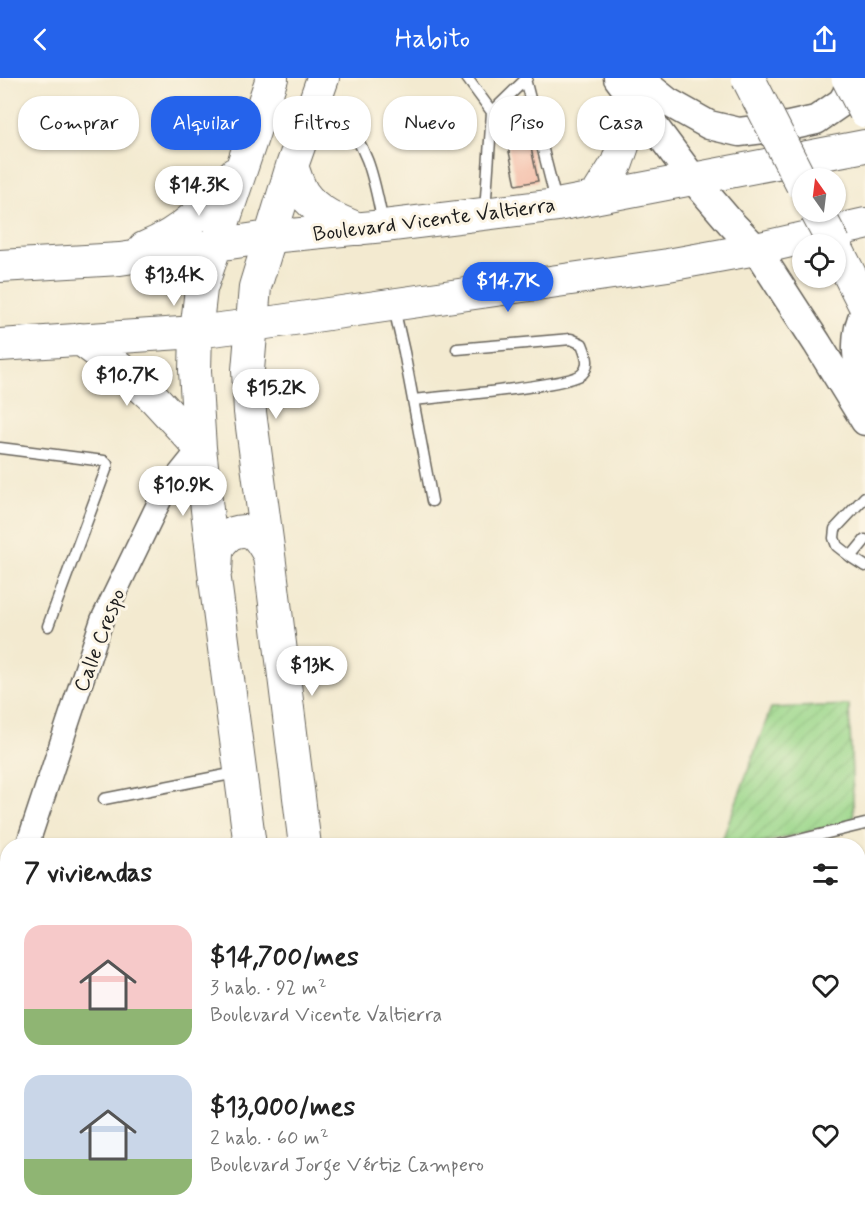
<!DOCTYPE html>
<html lang="es">
<head>
<meta charset="utf-8">
<style>
  :root { --surface:#fff; --page:#f2f2f2; --text:#222; --muted:#767676; --accent:#2563eb }
  body { margin:0; font-family:Mynerve,sans-serif; background:var(--page); color:var(--text); height:100vh; display:flex; flex-direction:column; font-size:22px; white-space:nowrap }
  * { box-sizing:border-box; margin:0 }
  p { font-size:20px; color:var(--muted) }
  .icon { flex:none; width:33px; height:33px; fill:none; stroke:currentColor; stroke-width:2; stroke-linecap:round; stroke-linejoin:round }
  .map { position:relative; flex:1; overflow:hidden }
  .side { position:absolute; left:0px; top:760px; width:866px; height:386px; display:flex; flex-direction:column; background:var(--surface); border-radius:24px 24px 0 0; box-shadow:0 2px 4px #0004 }
  .side>* { flex:none }
  .top-card { position:absolute; left:18px; top:18px; width:830px; height:54px; display:flex; gap:12px }
  .needle { width:39px; rotate:346deg }
  .buttons { position:absolute; left:792px; top:90px; display:grid; gap:12px }
  .buttons a { display:grid; place-items:center; width:54px; height:54px; border-radius:50%; background:var(--surface); box-shadow:0 2px 4px #0004; font-size:30px }
  .price { position:absolute; translate:-50% -51px; padding:0 14px; border-radius:21px; background:#fff; color:#222; font-size:20px; line-height:39px; filter:drop-shadow(0 2px 3px #0008) }
  .price::after { content:''; position:absolute; left:50%; top:36px; width:18px; height:14px; margin-left:-9px; background:inherit; clip-path:polygon(0 0,100% 0,50% 100%) }
  .price.active { background:var(--accent); color:#fff }
  ul { padding:0; list-style:none }
  li { display:flex; align-items:center; gap:18px; height:150px; padding:0 24px }
  li span { display:grid; place-items:center; flex:none; width:168px; height:120px; border-radius:18px; color:#555 }
  li>.icon { margin-inline-start:auto }
  span .icon { width:72px; height:72px; fill:#fffc; stroke-width:1 }
  li b { font-size:26px }
  h2 { display:flex; justify-content:space-between; align-items:center; height:72px; padding:0 24px; font-size:26px }
  .pill { padding:0 21px; border-radius:24px; background:var(--surface); box-shadow:0 2px 4px #0004; font-size:21px; line-height:54px }
  .pill.active { background:var(--accent); color:#fff }
  header { display:flex; justify-content:space-between; align-items:center; height:78px; padding:0 24px; background:var(--accent); color:#fff; font-size:27px; font-weight:600 }
  .map>svg:first-child { display:block }
  .grass { fill:#9bd78b; stroke:#5c7a54; stroke-width:1.5 }
  .garden { fill:url(#garden-furrows); stroke:#5c7a54; stroke-width:1.5 }
  .building { fill:#f1a58e }
  .lines { fill:none; stroke-linecap:round; stroke-linejoin:round }
  .service-casing { stroke:#67645b; stroke-width:13 }
  .minor-casing { stroke:#67645b; stroke-width:25 }
  .tertiary-casing { stroke:#67645b; stroke-width:31 }
  .secondary-casing { stroke:#67645b; stroke-width:34 }
  .primary-casing { stroke:#67645b; stroke-width:35 }
  .service { stroke:#fff; stroke-width:10 }
  .minor { stroke:#fff; stroke-width:22 }
  .tertiary { stroke:#fff; stroke-width:28 }
  .secondary { stroke:#fff; stroke-width:32 }
  .primary { stroke:#fff; stroke-width:33 }
  .primary-bridge-casing { stroke:#67645b; stroke-width:35; stroke-linecap:butt }
  .primary-bridge { stroke:#fff; stroke-width:33 }
  .labels { text-anchor:middle; stroke-width:6; stroke-linejoin:round; paint-order:stroke }
  .street-label { font-size:21px; fill:#1c1c1c; stroke:#fcf5e5 }
</style>
</head>
<body>
<header><svg class="icon" aria-label="back" viewBox="0 0 24 24"><path d="M15 5l-7 7 7 7"/></svg>Habito<svg class="icon" aria-label="share" viewBox="0 0 24 24"><path d="M12 15V3M7 8l5-5 5 5M5 13v7h14v-7"/></svg></header>
<div class="map">
<svg width="865" height="1145" viewBox="0 0 865 1145">
  <defs>
    <pattern id="garden-furrows" width="10" height="10" patternUnits="userSpaceOnUse" patternTransform="scale(1.5)"><rect width="10" height="10" fill="#9bd78b"/><path d="M-1 1l2-2M0 10L10 0M9 11l2-2" fill="none" stroke="#85b877"/></pattern>
  </defs>
  <rect width="100%" height="100%" fill="#fcf5e5"/>
  <filter id="ink" filterUnits="userSpaceOnUse"><feTurbulence type="fractalNoise" baseFrequency=".0167" numOctaves="2"/><feDisplacementMap in="SourceGraphic" scale="12" xChannelSelector="R" yChannelSelector="G"/><feConvolveMatrix kernelMatrix="1 2 1 2 8 2 1 2 1" color-interpolation-filters="sRGB"/></filter>
  <filter id="wash" filterUnits="userSpaceOnUse"><feTurbulence type="fractalNoise" baseFrequency=".008" numOctaves="4" result="noise"/><feDisplacementMap in="SourceGraphic" scale="24" xChannelSelector="R" yChannelSelector="G"/><feGaussianBlur stdDeviation="1.35" result="paint"/><feColorMatrix in="noise" values="0 0 0 0 0 0 0 0 0 0 0 0 0 0 0 0 0 1.4 0 .05"/><feComposite in="paint" operator="in"/></filter>
  <g filter="url(#wash)">
    <rect width="100%" height="100%" fill="#f3ead0"/>
    <!-- grass -->
    <path class="grass" d="M865 779V862L858 839V781Z
      M858 946H860L865 963V1019L858 1021Z
      M865 1062V1145H855L853 1139 858 1138V1064Z
      M600 1139 789 1138 792 1145H598Z"/>
    <!-- garden -->
    <path class="garden" d="M849 627 854 743 751 768H720L771 630Z"/>
    <g id="blocks">
      <!-- building -->
      <path class="building" d="M526 46 538 103 516 107 504 50Z"/>
    </g>
  </g>
  <g filter="url(#ink)">
    <use href="#blocks" fill-opacity="0" stroke="#67645b" stroke-width="1.5"/>
    <g class="lines">
      <!-- service casing -->
      <g class="service-casing">
        <path id="service" d="M467 0 492 34 485 133
          M525 1 556 123
          M316 26C324 31 334 35 340 41 370 67 375 109 383 145
          M492 34 527 0
          M394 230 404 274 432 423
          M413 322C439 319 570 308 582 296 591 287 586 276 582 266L571 261 457 271
          M0 370 104 383 107 386V389L48 548
          M865 419 835 451 834 460 837 468 851 479 865 462
          M851 479 865 488
          M104 721 236 695
          M774 768 865 746
          M516 1145 519 1138"/>
      </g>
      <!-- minor casing -->
      <g class="minor-casing">
        <path id="minor" d="M27 768 102 542 163 416 200 370
          M0 849 8 826"/>
      </g>
      <!-- tertiary casing -->
      <g class="tertiary-casing">
        <path id="tertiary" d="M618 0 694 102 730 144 756 171 817 265 865 343
          M638 0 668 24 709 47 739 54 789 48 816 42 842 24 856 0
          M865 234C851 259 858 292 865 319"/>
      </g>
      <!-- secondary casing -->
      <g class="secondary-casing">
        <path id="secondary" d="M292 88C295 96 298 107 303 115 316 134 339 143 359 151
          M595 120 617 85 625 62 631 18
          M144 170C185 153 207 129 234 96
          M0 188 120 181 270 159 384 148 557 127 865 68
          M80 261 126 295 154 320 200 370
          M0 267 196 254 252 247 668 187 756 171 865 146
          M216 492C217 484 216 474 219 468 222 463 228 457 233 455 254 448 260 461 269 477
          M250 768 215 502 200 370 195 293 196 254 201 211 272 0
          M305 768 269 477 250 334 248 292 255 209 292 88 323 0
          M299 1138 300 1145
          M350 1138V1145"/>
      </g>
      <!-- primary casing -->
      <g class="primary-casing">
        <path id="primary" d="M836 170 865 227"/>
      </g>
      <!-- service -->
      <use href="#service" class="service"/>
      <!-- minor -->
      <use href="#minor" class="minor"/>
      <!-- tertiary -->
      <use href="#tertiary" class="tertiary"/>
      <!-- secondary -->
      <use href="#secondary" class="secondary"/>
      <!-- primary -->
      <use href="#primary" class="primary"/>
      <!-- primary-bridge casing -->
      <g class="primary-bridge-casing">
        <path id="primary-bridge" d="M748 0 802 106
          M848 0 865 33
          M817 134 834 166"/>
      </g>
      <!-- primary-bridge -->
      <use href="#primary-bridge" class="primary-bridge"/>
    </g>
  </g>
  <g class="labels">
    <!-- street labels -->
    <g class="street-label">
      <text transform="translate(434 141) rotate(-7)" y="7">Boulevard Vicente Valtierra</text>
      <text transform="translate(99 562) rotate(-69)" y="7">Calle Crespo</text>
    </g>
  </g>
</svg>
<div class="buttons">
<a><svg class="needle" viewBox="-14 -14 28 28"><path d="M0-13l5 13h-10z" fill="#e53935"/><path d="M0 13l5-13h-10z" fill="#767676"/></svg></a>
<a><svg class="icon" aria-label="locate" viewBox="0 0 24 24"><circle cx="12" cy="12" r="6"/><path d="M12 2v4M12 18v4M2 12h4M18 12h4"/></svg></a>
</div>
<b class="price" style="left:199px;top:139px">$14.3K</b>
<b class="price" style="left:174px;top:229px">$13.4K</b>
<b class="price active" style="left:508px;top:235px">$14.7K</b>
<b class="price" style="left:127px;top:329px">$10.7K</b>
<b class="price" style="left:276px;top:342px">$15.2K</b>
<b class="price" style="left:183px;top:439px">$10.9K</b>
<b class="price" style="left:312px;top:619px">$13K</b>
<div class="top-card">
<a class="pill">Comprar</a>
<a class="pill active">Alquilar</a>
<a class="pill">Filtros</a>
<a class="pill">Nuevo</a>
<a class="pill">Piso</a>
<a class="pill">Casa</a>
</div>
<section class="side">
<h2>7 viviendas<svg class="icon" aria-label="filters" viewBox="0 0 24 24"><path d="M4 7h16M4 17h16"/><circle cx="9" cy="7" r="2"/><circle cx="15" cy="17" r="2"/></svg></h2>
<ul>
<li><span style="background:linear-gradient(#f6c9c9 70%,#8fb573 0)"><svg class="icon" aria-label="home" viewBox="0 0 24 24"><path d="M3 11l9-7 9 7M6 9v11h12V9"/></svg></span><div><b>$14,700/mes</b><p>3 hab. · 92 m²</p><p>Boulevard Vicente Valtierra</p></div><svg class="icon" aria-label="heart" viewBox="0 0 24 24"><path d="M12 20l-8-8c-3-5 5-10 8-4 3-6 11-1 8 4z"/></svg></li>
<li><span style="background:linear-gradient(#c9d6e8 70%,#8fb573 0)"><svg class="icon" aria-label="home" viewBox="0 0 24 24"><path d="M3 11l9-7 9 7M6 9v11h12V9"/></svg></span><div><b>$13,000/mes</b><p>2 hab. · 60 m²</p><p>Boulevard Jorge Vértiz Campero</p></div><svg class="icon" aria-label="heart" viewBox="0 0 24 24"><path d="M12 20l-8-8c-3-5 5-10 8-4 3-6 11-1 8 4z"/></svg></li>
</ul>
</section>
</div>
</body>
</html>
